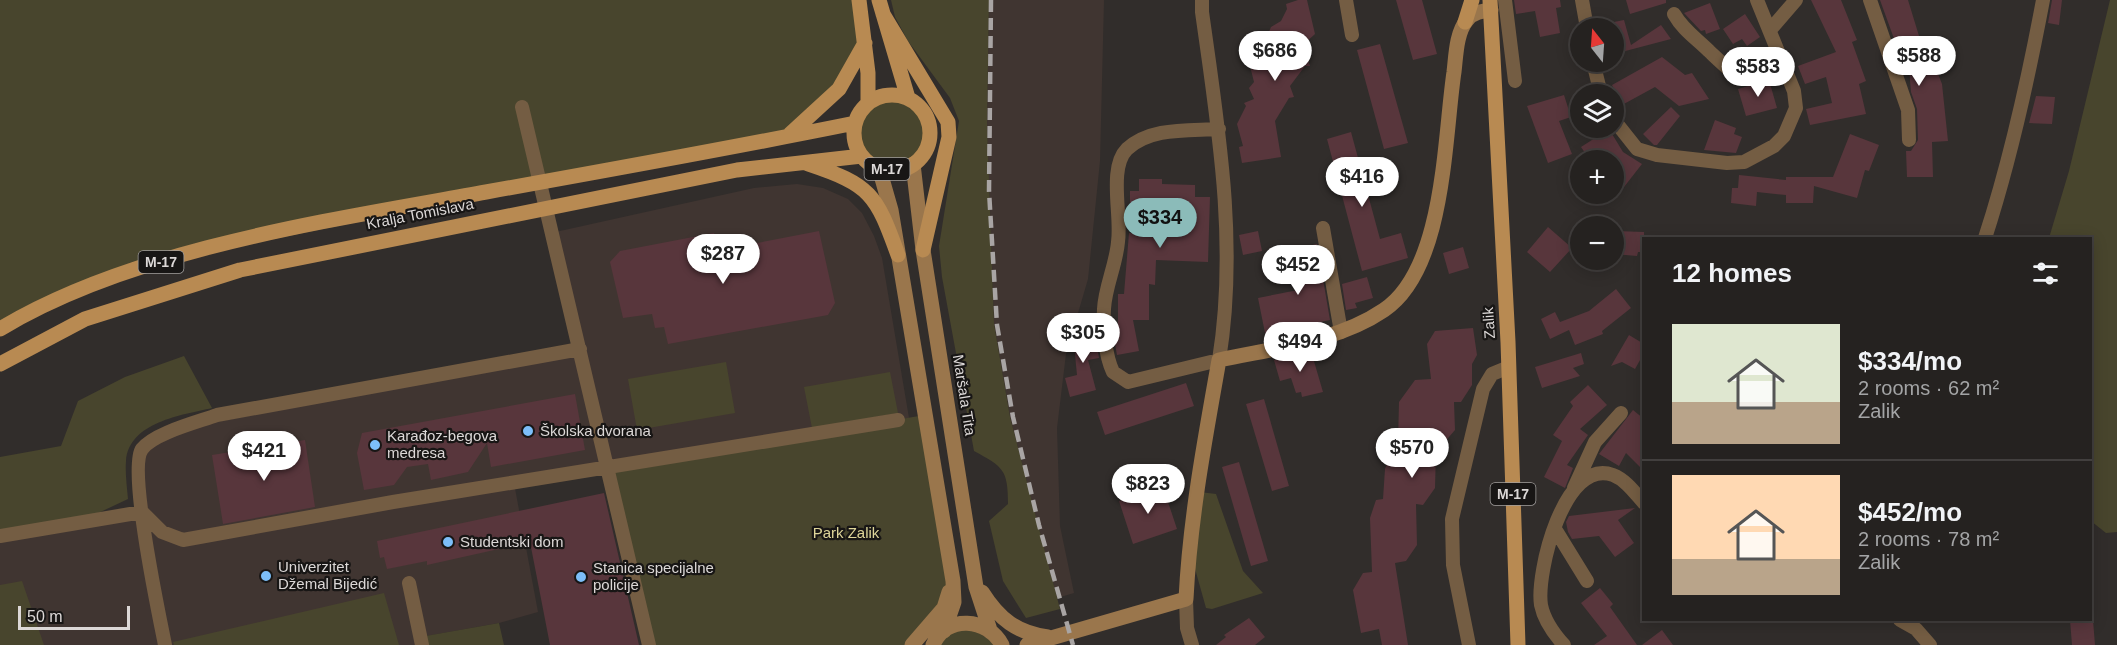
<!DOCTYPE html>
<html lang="en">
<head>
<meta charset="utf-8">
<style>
  :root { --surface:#252220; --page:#312f2d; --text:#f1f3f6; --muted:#a3a4a5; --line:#423f3e; --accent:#8bbbb9 }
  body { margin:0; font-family:Helvetica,sans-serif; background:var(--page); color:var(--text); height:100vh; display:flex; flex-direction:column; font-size:22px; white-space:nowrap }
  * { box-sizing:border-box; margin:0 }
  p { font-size:20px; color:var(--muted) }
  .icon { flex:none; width:33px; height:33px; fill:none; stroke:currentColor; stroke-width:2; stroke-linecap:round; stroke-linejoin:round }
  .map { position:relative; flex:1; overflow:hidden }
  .details { position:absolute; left:1642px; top:237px; width:450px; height:384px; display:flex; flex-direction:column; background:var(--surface); border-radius:0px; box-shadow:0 3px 15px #0003,0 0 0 2px var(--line) }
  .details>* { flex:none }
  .needle { width:39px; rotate:343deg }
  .fabs { position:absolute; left:1570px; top:18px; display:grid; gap:12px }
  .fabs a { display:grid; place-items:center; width:54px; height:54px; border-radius:50%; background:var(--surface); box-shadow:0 3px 15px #0003,0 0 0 2px var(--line); font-size:30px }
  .scale { position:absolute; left:18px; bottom:15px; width:112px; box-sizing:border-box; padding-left:6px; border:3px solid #dcd8d7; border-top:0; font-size:16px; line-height:21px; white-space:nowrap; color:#dcd8d7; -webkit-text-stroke:4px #181615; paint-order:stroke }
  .price { position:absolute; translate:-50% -51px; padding:0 14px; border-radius:21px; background:#fff; color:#222; font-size:20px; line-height:39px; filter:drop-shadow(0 2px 3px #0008) }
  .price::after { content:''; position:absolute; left:50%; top:36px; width:18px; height:14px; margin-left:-9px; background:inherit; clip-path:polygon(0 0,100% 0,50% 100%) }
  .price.active { background:var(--accent); color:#111 }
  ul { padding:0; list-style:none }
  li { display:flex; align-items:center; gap:18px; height:150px; padding:0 30px }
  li+li { border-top:2px solid var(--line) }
  li span { display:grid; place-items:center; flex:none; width:168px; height:120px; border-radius:0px; color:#555 }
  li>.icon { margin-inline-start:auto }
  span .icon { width:72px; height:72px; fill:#fffc; stroke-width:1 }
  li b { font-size:26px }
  h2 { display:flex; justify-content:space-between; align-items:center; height:72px; padding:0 30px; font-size:26px }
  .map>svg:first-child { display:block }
  .built { fill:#403531 }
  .green { fill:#48452d }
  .building { fill:#58363c }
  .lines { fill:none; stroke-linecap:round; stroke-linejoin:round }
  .street { stroke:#745d43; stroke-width:14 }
  .secondary { stroke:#9a764c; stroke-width:15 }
  .primary { stroke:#b88a52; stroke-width:15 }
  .rail { stroke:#a9a5a4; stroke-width:4.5; stroke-dasharray:12 6; stroke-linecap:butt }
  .poi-dot { fill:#7cbef9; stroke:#181615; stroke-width:2 }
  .labels { text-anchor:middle; stroke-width:4.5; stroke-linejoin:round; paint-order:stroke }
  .shield { fill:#181615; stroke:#a19e9d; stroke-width:1.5 }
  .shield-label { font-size:14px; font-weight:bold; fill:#dcd8d7 }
  .street-label { font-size:15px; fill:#dcd8d7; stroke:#181615 }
  .poi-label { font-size:15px; fill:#dcd8d7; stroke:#181615; text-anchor:start }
  .park-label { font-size:15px; fill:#dfd69a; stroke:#181615 }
</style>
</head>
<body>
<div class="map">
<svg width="2117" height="645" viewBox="0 0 2117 645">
  <rect width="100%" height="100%" fill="#312d2b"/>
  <!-- built -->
  <path class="built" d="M989 0H1104L1100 161 1088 279 1066 354 1057 428 1060 526 1074 593 1057 598 1010 417 994 324 987 124Z
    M797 184 823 188 848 199 862 213 874 236 882 258 909 418 514 483 538 612 499 623 421 637 422 645H0V536L142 512 139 455 173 431 580 349 551 233 754 188Z"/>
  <!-- green -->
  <path class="green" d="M0 0H859L865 43 852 68 788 135 165 261 0 329Z
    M891 0H989L987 124 994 324 1010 417 1060 609 1026 618 1003 581 989 521 1008 504C1008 469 1003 467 974 451L942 277 939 246 959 121 950 98 908 41 895 17Z
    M2110 0H2117V532L2106 533 2091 521V238H2049L2069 171Z
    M857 132a35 35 0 1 1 70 0a35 35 0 1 1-70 0Z
    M184 356 212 408C182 415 129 422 126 461 125 473 127 487 128 499L94 515 0 530V457L61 446 78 401 125 377Z
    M726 362 735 413 637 430 628 379Z
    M890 372 898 413 812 428 804 387Z
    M925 415 953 581 912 645H649L607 468Z
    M1200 492 1216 494 1243 571 1263 593 1212 609 1206 608 1192 558Z
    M22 581 44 645H0V585Z
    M384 593 399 645H174L173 642Z
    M499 623 504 645H422L420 637Z
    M963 624 999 645H935Z"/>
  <!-- building -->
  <path class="building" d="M1298 0H1307L1315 34 1303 45 1310 66H1305L1290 86 1294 97 1289 98 1275 121 1281 157 1242 163 1239 147 1243 146 1237 124 1246 106 1244 103 1254 99 1249 88 1254 82 1251 70 1256 57 1266 52 1264 43 1271 27 1281 21 1287 9 1286 4Z
    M1396 0H1422L1437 54 1413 60Z
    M1514 0H1560L1561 7 1556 8 1560 33 1540 37 1535 11 1516 14Z
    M1626 0H1666V3L1630 14Z
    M1811 0H1841L1857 40 1852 42 1866 81 1859 84 1866 114 1810 125 1806 109 1832 103 1826 77 1805 84 1798 66 1836 52Z
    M1880 0H1908L1923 49 1928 48 1942 84 1948 141 1932 142 1933 177H1907L1906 151H1911L1918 140 1917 109 1911 92 1909 68 1905 69Z
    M2052 0H2062L2059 25 2048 23Z
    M1710 3 1720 29 1706 34 1705 30 1701 31 1684 13Z
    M1745 14 1760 37 1747 46 1742 39 1733 44 1723 29Z
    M1624 20 1631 45 1661 25 1671 39 1614 54V22Z
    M1380 44 1408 143 1384 149 1357 50Z
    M1662 57 1685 75 1692 73 1709 99 1679 106 1655 87 1622 105 1612 85Z
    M1769 80 1777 108 1746 116 1738 89Z
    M1564 95 1571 117 1559 121 1572 154 1548 163 1527 106Z
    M2036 96 2055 97 2052 124 2029 123Z
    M1671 107 1680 116 1657 145H1654L1643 134Z
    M1715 120 1736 128 1734 134 1742 137 1736 153 1704 150Z
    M1609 129 1623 152 1642 164 1624 187 1614 179V160H1590L1581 147Z
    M1351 132 1380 239 1401 233 1408 258 1362 271 1327 139Z
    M1850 134 1879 145 1869 171 1865 170 1857 198 1814 186 1813 203H1786V195L1757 192 1756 206 1731 203 1732 188H1738L1739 175 1786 180V177H1833Z
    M1139 179H1162V184L1195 185V197H1210L1208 262 1156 260 1155 285 1149 284V320H1133L1139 351 1117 355 1113 334 1118 333V294H1124L1129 233 1159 234 1160 210H1130V191H1139Z
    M1548 227 1572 248 1550 272 1527 252Z
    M819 231 835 303 828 315 668 344 664 327 655 328 652 314 623 318 610 262 620 251 714 233 721 260 744 255 742 246Z
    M1258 231 1262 251 1243 255 1239 235Z
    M1615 231 1644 232V252H1638L1637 256 1614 254Z
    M1317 244 1330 320 1265 333 1258 298 1298 290 1290 250Z
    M1463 247 1469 268 1449 274 1443 253Z
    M1367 277 1373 298 1355 303 1357 308 1346 310 1342 284Z
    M1616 289 1631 308 1602 331 1603 334 1575 345 1569 330 1550 339 1541 319 1555 312 1560 322 1589 311Z
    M1473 328 1477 355 1472 364V385L1461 402H1454L1455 430 1436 452 1435 488 1423 505 1416 504 1417 545 1406 561 1395 563 1408 645H1382L1379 629 1361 633 1353 590 1363 573 1372 572 1370 518 1376 500 1383 499 1385 469 1395 442H1398L1399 402 1415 380 1431 379 1427 344 1435 331Z
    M1095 332 1099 358 1088 360 1096 390 1070 397 1065 378 1077 375 1073 334Z
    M1629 335 1644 344V353L1635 369 1622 362 1611 366Z
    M1311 351 1323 392 1302 397 1301 392 1296 393 1291 378 1280 381 1274 360Z
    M1581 353 1584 364 1573 368 1580 376 1542 388 1535 367Z
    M1186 383 1194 406 1105 435 1097 412Z
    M1588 385 1607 405 1580 429 1588 435 1567 465 1573 468 1565 488 1544 477 1562 441 1553 435 1573 406 1570 402Z
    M575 394 585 450 491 467 487 443 468 472 431 480 428 464 407 467 394 485 364 490 357 453 362 433Z
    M1264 399 1289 486 1272 491 1246 404Z
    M1633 410 1644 419V471L1626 453 1619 466 1599 454Z
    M305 440 315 507 223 524 212 455Z
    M1239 462 1268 561 1251 566 1222 467Z
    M1163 487 1177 529 1133 544 1119 501Z
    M604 493 639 645H550L530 542 427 565V561L387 569 384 557 380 558 377 541Z
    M1635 508 1618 520 1634 543 1615 557 1599 536 1572 539 1568 532 1566 522 1569 516Z
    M1600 588 1613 604 1610 607 1637 645H1594L1607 636 1581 603Z
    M1249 618 1265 637 1255 645H1216L1226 637 1224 635Z
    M2070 620H2093L2095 645H2072Z
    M1662 630 1673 645H1642Z"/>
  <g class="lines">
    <!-- street -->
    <path class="street" d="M1202 0V12C1218 126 1238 244 1219 360L1128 382 1113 372C1105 355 1103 329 1104 309 1105 287 1116 265 1118 242 1122 216 1108 168 1127 149 1151 127 1188 131 1219 129
      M1346 0 1352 35
      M1505 0 1515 81
      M1582 0 1587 28
      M1870 0 1908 110 1909 140
      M1674 14C1683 30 1696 38 1709 51 1742 82 1741 84 1785 64
      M1770 30 1796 0
      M1593 62 1601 94
      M522 107 649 645
      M1614 120 1637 149 1657 155 1727 163 1744 162 1774 146 1784 136 1796 108 1794 91 1757 0
      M1323 228 1341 332
      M1985 238C2010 161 2028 80 2043 0
      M1574 488 1595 442 1621 413
      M1555 529 1587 581
      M0 536 142 512 162 532 183 540 393 502 898 420
      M409 583 422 645
      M1186 599 1187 628 1192 645
      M1900 620 1916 629 1930 645
      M165 645C159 615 128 468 142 449 154 433 198 422 217 415L580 349
      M1469 645 1453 565 1452 519 1483 389 1492 374 1509 367
      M1564 645C1554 634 1544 620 1541 605 1536 573 1564 457 1613 475 1626 480 1635 493 1644 503"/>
    <!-- secondary -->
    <path class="secondary" d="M913 164 923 250 976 587 990 630
      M879 168 891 210 953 581 954 602 944 631
      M982 592C999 619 1017 633 1048 637
      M912 645 944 608 949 592
      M933 645C946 614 988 618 1002 645
      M1027 645 1186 599C1190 518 1205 439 1219 360 1274 348 1337 342 1384 310 1445 269 1444 139 1454 72 1456 56 1456 33 1467 20 1473 12 1483 11 1491 10"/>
    <!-- primary -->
    <path class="primary" d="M859 0 868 73V103
      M879 0 908 98
      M1490 0 1508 342 1518 645
      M883 14 948 122 949 137 923 250
      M1465 22 1472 0
      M854 133a38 38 0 1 1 76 0a38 38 0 1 1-76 0Z
      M790 134 839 89 865 43
      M808 164C871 185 876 194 898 255
      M0 329C134 248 332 220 486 192 609 170 732 148 855 123
      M0 364 85 319 240 270 737 170 862 156"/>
    <!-- rail -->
    <path class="rail" d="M991 0 989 191 997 325 1013 417 1039 525 1073 645"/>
  </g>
  <!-- markers -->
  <g class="poi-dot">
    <circle cx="528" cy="431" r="6"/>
    <circle cx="375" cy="445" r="6"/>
    <circle cx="448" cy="542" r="6"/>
    <circle cx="266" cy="576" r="6"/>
    <circle cx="581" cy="577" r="6"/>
  </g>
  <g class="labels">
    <!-- shield labels -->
    <g class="shield">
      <rect x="864.5" y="158" width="45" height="22" rx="4.5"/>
      <rect x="138.5" y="251" width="45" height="22" rx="4.5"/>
      <rect x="1490.5" y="483" width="45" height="22" rx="4.5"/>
    </g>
    <g class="shield-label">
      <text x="887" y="174">M-17</text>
      <text x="161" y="267">M-17</text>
      <text x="1513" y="499">M-17</text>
    </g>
    <!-- street labels -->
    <g class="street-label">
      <text transform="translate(420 214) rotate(-11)" y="5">Kralja Tomislava</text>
      <text transform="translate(1489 323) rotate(-94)" y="5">Zalik</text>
      <text transform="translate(964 395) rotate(81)" y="5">Maršala Tita</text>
    </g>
    <!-- poi labels -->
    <g class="poi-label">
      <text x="540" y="436">Školska dvorana</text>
      <text x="387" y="441">Karađoz-begova<tspan x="387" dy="17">medresa</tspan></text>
      <text x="460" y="547">Studentski dom</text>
      <text x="278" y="572">Univerzitet<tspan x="278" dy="17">Džemal Bijedić</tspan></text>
      <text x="593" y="573">Stanica specijalne<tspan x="593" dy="17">policije</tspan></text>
    </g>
    <!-- park labels -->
    <g class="park-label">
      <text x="846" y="538">Park Zalik</text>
    </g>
  </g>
</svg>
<div class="fabs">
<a><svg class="needle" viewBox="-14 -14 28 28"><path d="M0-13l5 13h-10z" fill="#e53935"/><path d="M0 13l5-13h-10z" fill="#a3a4a5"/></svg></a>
<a><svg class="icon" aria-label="layers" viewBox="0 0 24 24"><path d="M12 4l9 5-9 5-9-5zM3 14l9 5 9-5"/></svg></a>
<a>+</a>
<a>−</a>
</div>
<div class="scale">50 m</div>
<b class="price" style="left:1275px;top:82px">$686</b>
<b class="price" style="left:1919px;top:87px">$588</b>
<b class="price" style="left:1758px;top:98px">$583</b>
<b class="price" style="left:1362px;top:208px">$416</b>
<b class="price active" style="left:1160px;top:249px">$334</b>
<b class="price" style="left:723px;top:285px">$287</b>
<b class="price" style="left:1298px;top:296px">$452</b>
<b class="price" style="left:1083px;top:364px">$305</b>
<b class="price" style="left:1300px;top:373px">$494</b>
<b class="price" style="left:1412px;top:479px">$570</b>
<b class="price" style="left:264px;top:482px">$421</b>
<b class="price" style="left:1148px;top:515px">$823</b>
<section class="details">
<h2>12 homes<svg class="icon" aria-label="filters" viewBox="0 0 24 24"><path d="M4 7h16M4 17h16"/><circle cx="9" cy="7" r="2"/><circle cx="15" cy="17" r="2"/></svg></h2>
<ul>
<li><span style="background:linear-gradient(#dfe7d0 65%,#b9a48a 0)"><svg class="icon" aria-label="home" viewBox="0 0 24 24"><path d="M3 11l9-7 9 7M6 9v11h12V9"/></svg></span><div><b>$334/mo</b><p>2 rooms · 62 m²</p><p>Zalik</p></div></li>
<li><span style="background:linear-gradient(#ffd9b3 70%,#b9a48a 0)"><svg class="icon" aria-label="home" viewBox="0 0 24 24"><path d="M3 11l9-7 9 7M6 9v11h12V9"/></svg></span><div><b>$452/mo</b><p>2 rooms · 78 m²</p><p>Zalik</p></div></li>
</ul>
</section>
</div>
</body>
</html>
